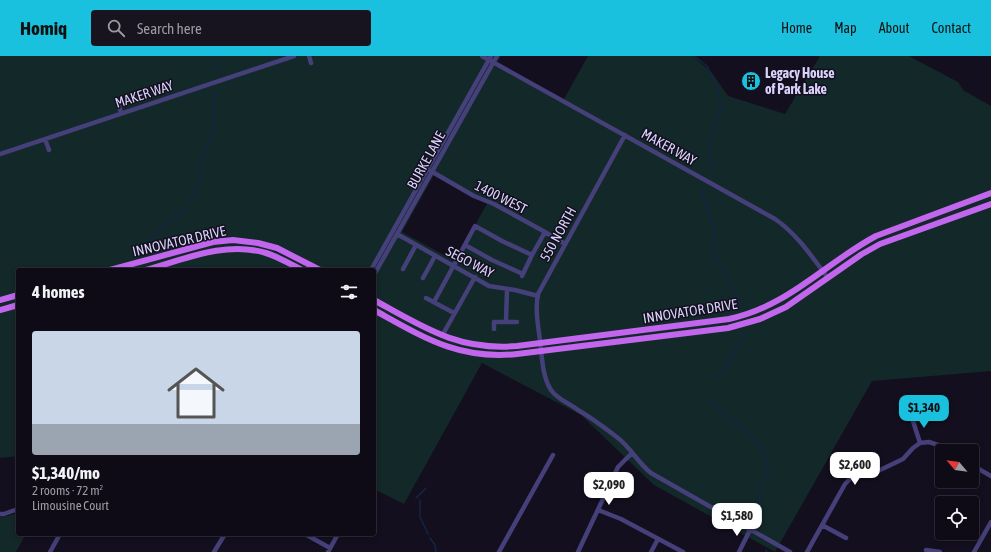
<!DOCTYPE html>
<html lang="en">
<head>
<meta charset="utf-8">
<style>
  :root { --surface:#0e0b17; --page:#171420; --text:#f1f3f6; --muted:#9b9ba1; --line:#2e2b36; --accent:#1ac1df }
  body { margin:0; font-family:"Asap Condensed",sans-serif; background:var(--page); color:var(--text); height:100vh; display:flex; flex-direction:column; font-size:15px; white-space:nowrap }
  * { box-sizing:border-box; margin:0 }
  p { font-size:13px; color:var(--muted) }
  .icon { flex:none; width:22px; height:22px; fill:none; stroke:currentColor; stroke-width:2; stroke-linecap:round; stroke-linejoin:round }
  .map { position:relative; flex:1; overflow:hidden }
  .details { position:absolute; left:16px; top:212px; width:360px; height:268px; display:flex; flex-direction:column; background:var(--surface); border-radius:4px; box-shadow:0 2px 6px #0003,0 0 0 1px var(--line) }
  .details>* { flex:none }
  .needle { width:26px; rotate:299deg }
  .tools { position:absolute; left:935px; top:388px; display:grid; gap:8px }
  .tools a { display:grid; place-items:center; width:44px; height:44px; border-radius:4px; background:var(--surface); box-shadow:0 2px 6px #0003,0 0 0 1px var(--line); font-size:20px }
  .price { position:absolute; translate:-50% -34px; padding:0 9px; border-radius:8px; background:#fff; color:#222; font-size:13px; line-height:26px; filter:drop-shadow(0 1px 2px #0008) }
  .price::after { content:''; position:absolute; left:50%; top:24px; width:12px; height:9px; margin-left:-6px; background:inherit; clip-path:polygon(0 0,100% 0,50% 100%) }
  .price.current { background:var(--accent); color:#111 }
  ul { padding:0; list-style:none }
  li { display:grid; align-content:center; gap:8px; height:212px; padding:0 16px }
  li span { display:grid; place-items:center; height:124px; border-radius:4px; color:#555 }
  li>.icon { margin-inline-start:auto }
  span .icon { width:72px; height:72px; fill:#fffc; stroke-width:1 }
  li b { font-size:17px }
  h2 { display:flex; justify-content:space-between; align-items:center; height:48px; padding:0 16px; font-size:17px }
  header { display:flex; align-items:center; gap:24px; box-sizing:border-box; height:56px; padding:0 20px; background:var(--accent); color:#111 }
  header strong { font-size:19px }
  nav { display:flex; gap:22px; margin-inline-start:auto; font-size:14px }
  .search { width:280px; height:36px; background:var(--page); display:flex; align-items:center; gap:10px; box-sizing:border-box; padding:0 14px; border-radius:4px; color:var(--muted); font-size:15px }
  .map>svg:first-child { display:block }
  .green { fill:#132829; fill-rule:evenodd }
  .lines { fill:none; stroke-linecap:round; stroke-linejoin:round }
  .stream { stroke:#152544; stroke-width:1.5 }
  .minor { stroke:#454079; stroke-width:4.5 }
  .major { stroke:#c266ed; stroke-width:6 }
  .labels { text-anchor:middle; stroke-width:3; stroke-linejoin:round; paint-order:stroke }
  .poi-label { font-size:14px; font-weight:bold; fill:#d9d3fa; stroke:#130f1f; text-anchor:start }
  .street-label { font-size:14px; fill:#d9d3fa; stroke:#130f1f }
</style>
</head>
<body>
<header>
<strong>Homiq</strong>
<div class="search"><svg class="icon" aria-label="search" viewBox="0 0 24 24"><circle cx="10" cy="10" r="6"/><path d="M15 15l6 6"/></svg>Search here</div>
<nav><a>Home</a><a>Map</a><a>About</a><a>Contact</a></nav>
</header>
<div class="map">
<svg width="991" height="496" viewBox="0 0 991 496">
  <rect width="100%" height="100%" fill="#130f1f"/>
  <!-- green -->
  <path class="green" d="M0 0H501L497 7 564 43 588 0H693L712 17 728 40 785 58 820 0H909L958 26 963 34 991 50V315L872 325 775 496 654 429 581 359 482 307 404 448 374 433V214H18V400L0 402ZM435 117 488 146 455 205 402 176Z
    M18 457V478H26L16 496H0V461L8 460Z"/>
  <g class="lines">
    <!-- stream -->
    <path class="stream" d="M694 0 707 10 718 33 721 52 710 85 711 115
      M217 14 219 0
      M701 133 714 173 713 197 736 238 741 252
      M189 146 199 128 201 106 212 80 215 37
      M147 195C152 176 168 166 184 155L186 152
      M714 321 723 315 743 281 744 276
      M710 341 712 348 761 388 769 416 760 429 759 468
      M416 442 426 432
      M420 444V461L428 478
      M430 482 435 489 436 496
      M766 494 767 496"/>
    <!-- minor -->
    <path class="minor" d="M309 0 311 7
      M482 0 775 163C797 178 812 201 828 222
      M118 46 121 57
      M625 79 538 238C535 253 538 269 540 284 542 300 542 320 551 334 558 344 569 347 578 354 592 362 605 372 618 382 631 392 638 407 651 417L790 496
      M45 83 49 94
      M0 98 294 0
      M429 114 474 140 494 148 545 176 565 188
      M397 178 489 230 515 234 538 240
      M465 189 492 204 523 218
      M403 213 416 189
      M371 214 491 0
      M374 219 497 0
      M522 220 532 199 545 176
      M423 222 435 200
      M426 242 454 257
      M434 246 475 170 502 185 532 199
      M506 266 507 233
      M494 273V266H517
      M442 280 475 221
      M913 365 920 387
      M972 409 991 420
      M598 454 621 463 683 496
      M0 458H4L18 453
      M822 469 846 482
      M305 478 330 492
      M926 494 940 496
      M50 496 60 478
      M214 496 225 478
      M328 496 338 478
      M499 496 553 399
      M578 496 618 411 632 397
      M651 496 658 483
      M739 496 750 474
      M807 496 845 428 853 420 863 415 876 416 903 403 913 392 920 387 929 386 938 389 948 395
      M974 496 991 466"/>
    <!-- major -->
    <path class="major" d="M110 214 213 186 233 184 258 187 277 192 320 214
      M146 214C185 203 225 185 266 197 279 201 290 208 302 214
      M0 244 18 239
      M374 244C423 271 458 295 517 290L729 263C789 250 824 208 876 180L991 137
      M0 254 18 249
      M374 254C423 281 458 304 517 298L728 272 760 263 786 251 862 198 880 188 991 148"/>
  </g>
  <!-- icons -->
  <defs>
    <g id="building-disc" transform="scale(1)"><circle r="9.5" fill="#1ac1df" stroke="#130f1f"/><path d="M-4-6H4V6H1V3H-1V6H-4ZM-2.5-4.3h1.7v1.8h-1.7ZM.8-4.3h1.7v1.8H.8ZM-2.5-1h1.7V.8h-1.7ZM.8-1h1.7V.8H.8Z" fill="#111"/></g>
  </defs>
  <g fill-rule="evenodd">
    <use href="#building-disc" x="751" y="25"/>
  </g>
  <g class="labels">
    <!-- poi labels -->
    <g class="poi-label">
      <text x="765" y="22">Legacy House<tspan x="765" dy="16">of Park Lake</tspan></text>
    </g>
    <!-- street labels -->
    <g class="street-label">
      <text transform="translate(144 38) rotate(-18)" y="5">MAKER WAY</text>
      <text transform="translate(669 91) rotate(29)" y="5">MAKER WAY</text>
      <text transform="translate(426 104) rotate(-61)" y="5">BURKE LANE</text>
      <text transform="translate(501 141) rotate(27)" y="5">1400 WEST</text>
      <text transform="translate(558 178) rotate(-61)" y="5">550 NORTH</text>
      <text transform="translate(179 185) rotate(-13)" y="5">INNOVATOR DRIVE</text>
      <text transform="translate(470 206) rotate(28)" y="5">SEGO WAY</text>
      <text transform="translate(690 255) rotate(-9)" y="5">INNOVATOR DRIVE</text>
    </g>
  </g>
</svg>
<div class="tools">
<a><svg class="needle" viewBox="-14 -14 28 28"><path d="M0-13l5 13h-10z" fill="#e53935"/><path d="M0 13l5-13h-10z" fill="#9b9ba1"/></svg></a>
<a><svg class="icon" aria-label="locate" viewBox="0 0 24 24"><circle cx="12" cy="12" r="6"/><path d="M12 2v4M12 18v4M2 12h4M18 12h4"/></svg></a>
</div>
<b class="price current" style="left:924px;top:373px">$1,340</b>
<b class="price" style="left:855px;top:430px">$2,600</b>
<b class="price" style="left:609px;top:450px">$2,090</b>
<b class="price" style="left:737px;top:481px">$1,580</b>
<section class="details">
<h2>4 homes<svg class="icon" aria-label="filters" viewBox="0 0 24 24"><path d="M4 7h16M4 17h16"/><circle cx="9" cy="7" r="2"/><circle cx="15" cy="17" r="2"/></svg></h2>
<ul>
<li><span style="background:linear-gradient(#c9d6e8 75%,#9aa5b1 0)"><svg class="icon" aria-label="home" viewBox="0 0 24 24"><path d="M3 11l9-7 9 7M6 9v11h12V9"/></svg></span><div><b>$1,340/mo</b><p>2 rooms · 72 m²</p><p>Limousine Court</p></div></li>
</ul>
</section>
</div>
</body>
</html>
